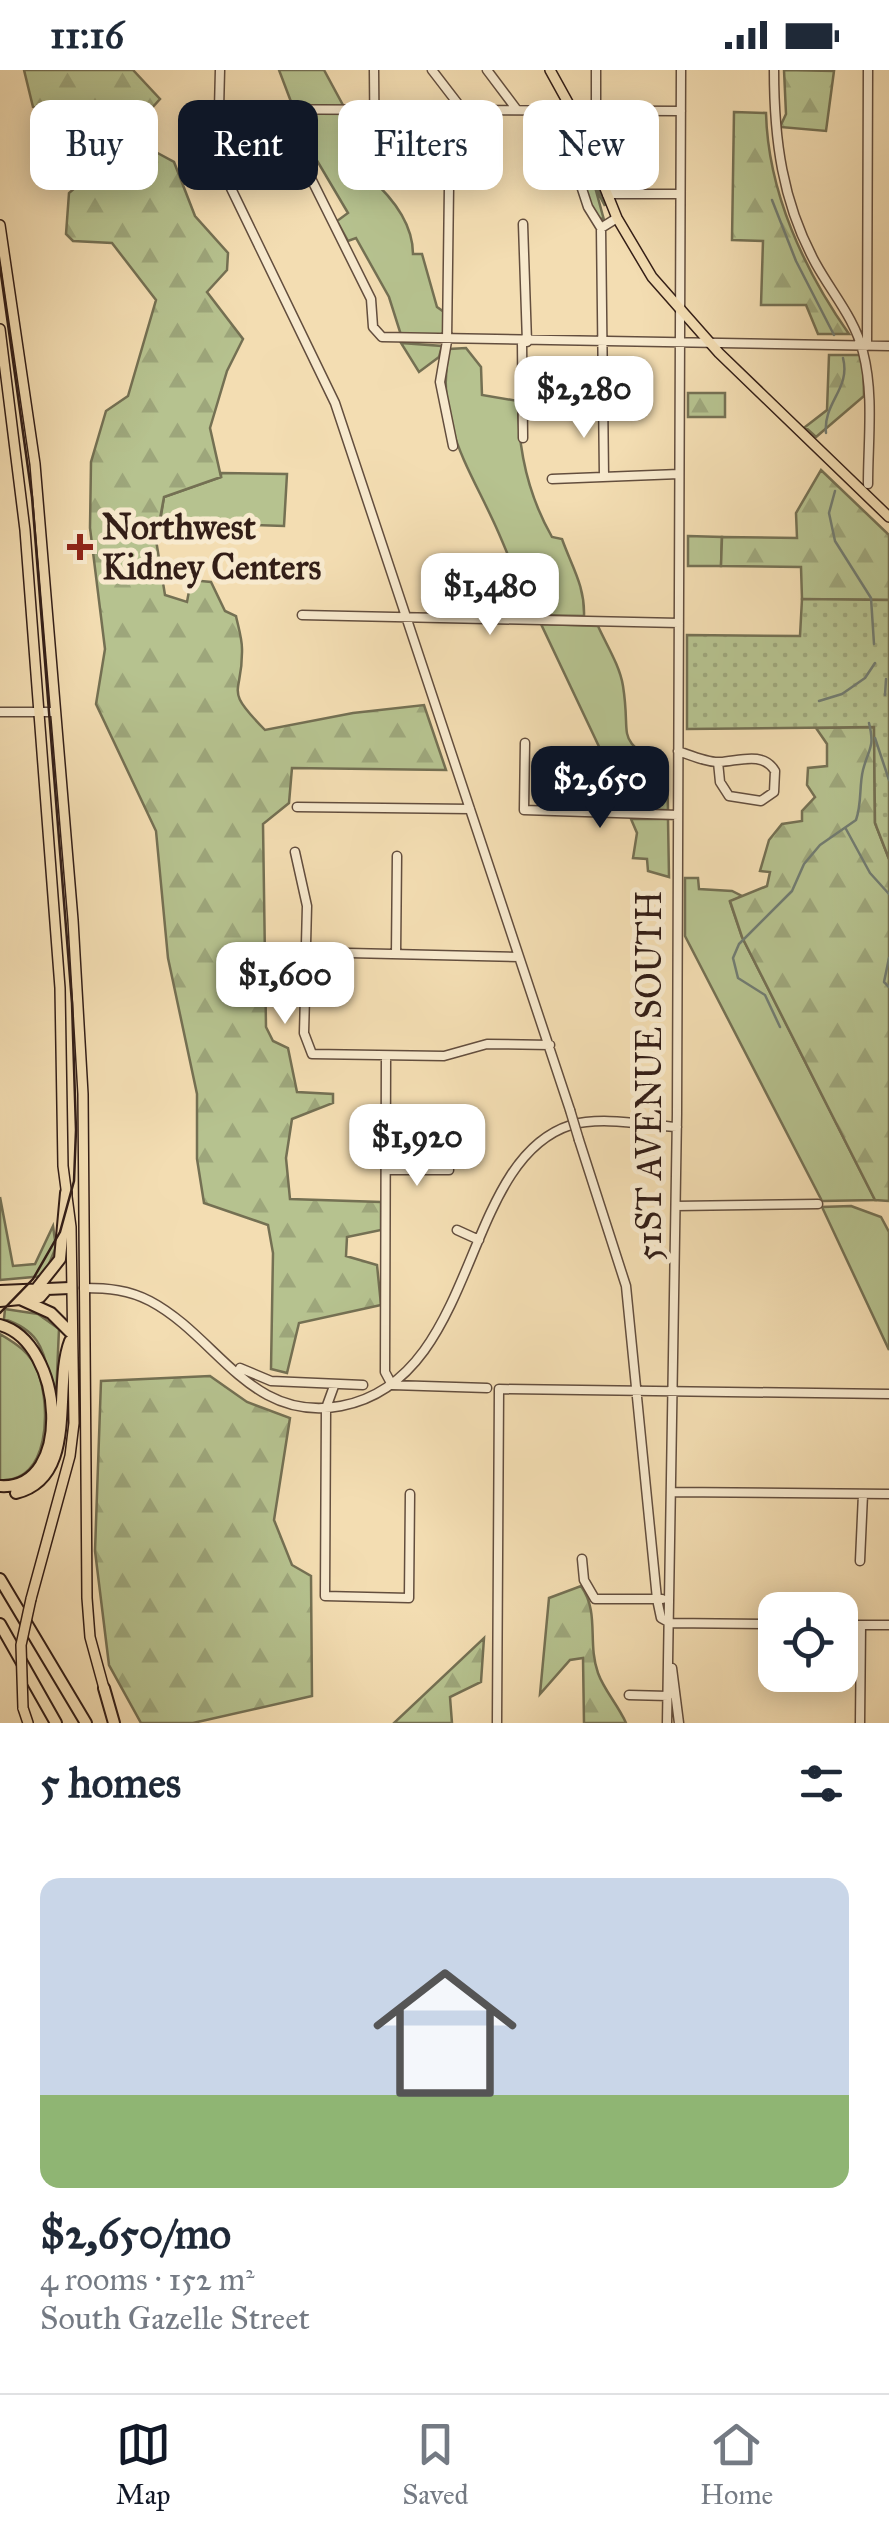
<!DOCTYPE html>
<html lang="en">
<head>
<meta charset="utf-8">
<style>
  :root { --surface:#fff; --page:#f6f6f7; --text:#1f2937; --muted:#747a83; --line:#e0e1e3; --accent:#111827 }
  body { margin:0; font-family:"IM FELL Great Primer",serif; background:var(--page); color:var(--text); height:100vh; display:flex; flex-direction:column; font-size:38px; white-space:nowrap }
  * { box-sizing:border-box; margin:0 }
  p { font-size:32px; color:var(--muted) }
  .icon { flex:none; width:55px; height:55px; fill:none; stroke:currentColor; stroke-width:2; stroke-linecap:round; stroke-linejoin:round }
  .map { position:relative; height:1653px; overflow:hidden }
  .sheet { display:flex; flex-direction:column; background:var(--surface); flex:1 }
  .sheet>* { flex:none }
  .hud { position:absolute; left:30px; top:30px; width:830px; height:90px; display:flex; gap:20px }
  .controls { position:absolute; left:758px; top:1522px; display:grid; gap:20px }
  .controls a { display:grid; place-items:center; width:100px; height:100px; border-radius:20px; background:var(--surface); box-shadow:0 5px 25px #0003; font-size:50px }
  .price { position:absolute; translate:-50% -85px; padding:0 22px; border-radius:20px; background:#fff; color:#222; font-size:32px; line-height:65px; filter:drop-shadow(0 2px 5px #0008) }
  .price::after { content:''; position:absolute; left:50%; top:60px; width:30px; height:22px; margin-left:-15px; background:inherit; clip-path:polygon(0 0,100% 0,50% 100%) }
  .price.active { background:var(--accent); color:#fff }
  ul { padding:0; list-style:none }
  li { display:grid; align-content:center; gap:20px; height:530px; padding:0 40px }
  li+li { border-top:2px solid var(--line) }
  li span { display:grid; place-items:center; height:310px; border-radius:20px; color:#555 }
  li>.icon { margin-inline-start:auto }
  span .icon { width:180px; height:180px; fill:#fffc; stroke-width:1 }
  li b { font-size:42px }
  h2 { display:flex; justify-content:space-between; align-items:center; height:120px; padding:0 40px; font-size:42px }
  .tag { padding:0 35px; border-radius:20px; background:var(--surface); box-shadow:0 5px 25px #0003; font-size:35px; line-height:90px }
  .tag.active { background:var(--accent); color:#fff }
  .status { display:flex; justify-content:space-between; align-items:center; height:70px; padding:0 50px; background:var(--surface); direction:ltr }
  .status svg { height:28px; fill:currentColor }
  .dock { display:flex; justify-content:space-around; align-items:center; height:140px; border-top:2px solid var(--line); background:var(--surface); font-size:28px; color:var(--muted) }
  .dock a { display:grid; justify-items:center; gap:5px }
  .dock .active { color:var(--accent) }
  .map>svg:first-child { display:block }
  .green { fill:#b6c28f; stroke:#747053; stroke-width:2.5 }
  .forest { fill:url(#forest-firs); stroke:#747053; stroke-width:2.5 }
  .garden { fill:url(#garden-dots); stroke:#747053; stroke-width:2.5 }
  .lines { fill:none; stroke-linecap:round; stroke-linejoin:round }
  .stream { stroke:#717c72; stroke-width:2.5 }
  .minor-casing { stroke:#634e3e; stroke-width:11 }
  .major-casing { stroke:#331e17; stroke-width:12 }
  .highway-casing { stroke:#331e17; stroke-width:14 }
  .minor { stroke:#f7e9cd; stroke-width:8 }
  .major { stroke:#f3ddb2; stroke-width:9 }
  .highway { stroke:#f3ddb2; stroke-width:10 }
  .tram { stroke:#331e17; stroke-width:2.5 }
  .minor-bridge-casing { stroke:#634e3e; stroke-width:11; stroke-linecap:butt }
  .major-bridge-casing { stroke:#331e17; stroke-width:12; stroke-linecap:butt }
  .minor-bridge { stroke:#f7e9cd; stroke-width:8 }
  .major-bridge { stroke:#f3ddb2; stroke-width:9 }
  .poi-dot { fill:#8f2418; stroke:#f7e9cd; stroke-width:4 }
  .labels { text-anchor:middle; stroke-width:10; stroke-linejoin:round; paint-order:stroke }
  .poi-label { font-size:35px; font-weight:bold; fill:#331e17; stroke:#f7e9cd; text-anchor:start }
  .street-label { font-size:35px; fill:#331e17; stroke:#f7e9cd }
</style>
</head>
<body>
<div class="status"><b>11:16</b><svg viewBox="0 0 49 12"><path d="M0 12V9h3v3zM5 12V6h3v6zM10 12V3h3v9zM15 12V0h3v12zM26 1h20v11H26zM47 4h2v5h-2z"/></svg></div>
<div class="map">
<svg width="889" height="1653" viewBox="0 0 889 1653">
  <defs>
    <pattern id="forest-firs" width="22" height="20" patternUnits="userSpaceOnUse" patternTransform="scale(2.5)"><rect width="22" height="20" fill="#b6c28f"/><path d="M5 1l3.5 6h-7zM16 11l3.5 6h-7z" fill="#9da67b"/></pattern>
    <pattern id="garden-dots" width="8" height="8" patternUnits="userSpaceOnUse" patternTransform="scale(2.5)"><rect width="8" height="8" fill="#b6c28f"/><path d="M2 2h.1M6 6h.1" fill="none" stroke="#9da67b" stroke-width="1.8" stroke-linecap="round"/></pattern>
  </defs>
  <rect width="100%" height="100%" fill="#f3ddb2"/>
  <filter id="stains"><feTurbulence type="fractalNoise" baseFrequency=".002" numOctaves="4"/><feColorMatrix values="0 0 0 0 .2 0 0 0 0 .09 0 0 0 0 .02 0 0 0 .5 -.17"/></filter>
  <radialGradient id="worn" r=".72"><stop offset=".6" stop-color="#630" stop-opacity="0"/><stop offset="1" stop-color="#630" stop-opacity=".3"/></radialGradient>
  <!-- green -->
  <path class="green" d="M279 0H324L344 37H293Z
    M348 42 355 76 369 78 368 106C391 126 413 152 413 184H422L437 237 444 242V263L440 268 401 265 389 227 356 168 348 171 337 151 348 143 290 45Z
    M561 47 568 53 569 49 605 136 595 117 604 150 593 145Z
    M401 273 442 276 439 287 419 302Z
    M466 278 481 297 482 325 518 331C518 379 528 425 552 467L562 469C572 497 585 516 584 546L532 545C520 515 509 486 496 457 468 395 435 352 449 279Z
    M221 403 287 404 284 456 160 452 164 427 221 407Z
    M688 466 722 467 721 496H688Z
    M541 554 598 556C606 574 620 596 623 616 632 673 612 665 667 700L668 740H629Z
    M631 749H668L669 807 648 801 647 789 633 788 637 763Z
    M685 808H698L699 819 732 821 742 826 730 832 742 867 875 1130 822 1131 685 866Z
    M0 1127 13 1196 35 1194 53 1156 56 1177 44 1206 0 1210Z
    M851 1136 881 1147 889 1162V1280L822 1137Z
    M5 1239 38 1244 59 1259 56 1327C41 1294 52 1265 4 1249Z
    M0 1264C17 1274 31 1283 38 1302 51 1337 50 1414 0 1410Z"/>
  <!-- forest -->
  <path class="forest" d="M24 0H133L160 29 142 49 152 80 174 92 195 146 228 183 227 200 207 222 243 269 227 301 210 358 221 407 164 427 156 470 165 525 187 532 191 510 211 512 225 541 236 546C238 556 242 568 242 579 243 627 222 616 265 660L353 643 424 635 446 700 292 698 289 733 263 754 266 957 273 971 288 978 297 1022 333 1024V1033L292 1049 286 1088 290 1129 381 1132V1160L347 1167 346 1186 377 1195 381 1235 299 1253 287 1303 271 1299 273 1183 268 1155 204 1133 197 1089V1024L168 888 156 761 96 634 105 579 90 458 91 392 106 341 128 326 156 230 112 173 73 171 66 164 69 123 91 104 92 58 58 42 33 37Z
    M784 0 834 1 826 61 780 57 786 44Z
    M734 42 766 43C768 122 804 200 849 264H818L806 235H761L763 171 732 170Z
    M829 285H863L864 326 816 367 805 357 827 340Z
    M688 323H725V347H688Z
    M821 400 889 465V530L802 529 801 497 721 496 722 467 797 468 796 443Z
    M874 657 875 753 889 789V1131L875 1130 742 867 730 831 767 816 770 802 760 801 769 770 782 754 802 751V741L815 727 807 715 808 698 827 696V674L816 658Z
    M210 1306 247 1332 290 1348 274 1450 292 1495 311 1506 312 1626 193 1653H141L109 1595 95 1481 101 1311Z
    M581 1516C600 1543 587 1572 598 1603 604 1620 618 1635 626 1653H584L583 1588 570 1590 540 1624 549 1528Z
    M484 1568 481 1612 450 1627 452 1653H394Z"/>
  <!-- garden -->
  <path class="garden" d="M802 529 889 530V789L875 753 874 657 687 659V565L800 566Z"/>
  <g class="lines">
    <!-- stream -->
    <path class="stream" d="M772 130 796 191 834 265
      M826 363C823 332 851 319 843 288
      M835 421 829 443 835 471 871 528 874 574
      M885 625 886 609
      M819 631 842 624 865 608 875 593
      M875 668 889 710
      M846 759 870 803 889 824
      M889 888 884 912 889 917
      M780 957 765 925 738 908 733 888 739 874 792 821 804 794 820 775 856 750C862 733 859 716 863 700 869 677 875 678 869 653"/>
    <!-- minor casing -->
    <g class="minor-casing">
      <path id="minor" d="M374 0 375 109
        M432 0 462 39
        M487 0 517 40
        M774 0C774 69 782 132 816 194 832 223 855 249 863 282 874 324 868 371 868 414
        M219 39 220 0
        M450 39 447 271 440 312 453 376
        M277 40 371 229 373 257 382 267 889 276
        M556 40 588 137 601 158
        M596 41V0
        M607 124H680
        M523 154 527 272
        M522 272 523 368
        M867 276 868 0
        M604 406 601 158 617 148
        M552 409 679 404
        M302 545 679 553
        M0 642H54
        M525 673 524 740 678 745
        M678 681C690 685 708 693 720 692 739 691 763 681 775 701L774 722 761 731 729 726 720 712 718 692
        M297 737 470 739
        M295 782 307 836 305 912
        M306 882 519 887
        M396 884 397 786
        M305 926 304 963 312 984 444 986 487 974 550 975
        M386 986 385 1302 392 1315 487 1318
        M570 1040 335 333 196 46 204 39 681 41
        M579 1070 626 1216 657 1529 661 1548 670 1553
        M386 1100H449
        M676 1136 818 1134
        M457 1160 479 1170
        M84 1218C108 1218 129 1220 150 1231 218 1267 250 1353 341 1336 480 1310 460 1090 571 1055 602 1046 645 1055 677 1057
        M240 1298 271 1311 363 1315
        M334 1316 326 1338 325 1526 409 1528 410 1424
        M672 1422 889 1424
        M582 1489 584 1510 595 1529H662
        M860 1491 863 1424
        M670 1553 775 1554
        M840 1555H889
        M672 1598 679 1653
        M629 1625 668 1626
        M497 1653 499 1319 889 1324
        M667 1653 677 1044 681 0
        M860 1653 861 1555"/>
    </g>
    <!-- major casing -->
    <g class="major-casing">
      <path id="major" d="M550 0 577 49 617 148 652 207 719 283 889 447
        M0 155 35 394 73 850 83 1024 87 1528 90 1567 105 1622
        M0 259 25 460 60 918 63 1096 71 1157 74 1353 70 1386 31 1529
        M23 1638 28 1653"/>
    </g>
    <!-- highway casing -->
    <g class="highway-casing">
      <path id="highway" d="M37 1218 60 1189 66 1123
        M0 1221 70 1218
        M20 1229 51 1243 70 1262
        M0 1231 40 1227 46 1220
        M0 1255C64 1272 75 1421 0 1416
        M16 1423C80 1407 52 1317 70 1271
        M0 1509 86 1653
        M0 1554 56 1653
        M104 1618 114 1653"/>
    </g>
    <!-- minor -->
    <use href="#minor" class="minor"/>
    <!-- major -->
    <use href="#major" class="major"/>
    <!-- highway -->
    <use href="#highway" class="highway"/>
    <!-- tram -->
    <path class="tram" d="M0 197 32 427 72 933 76 1060 74 1111 60 1162 33 1209 0 1243"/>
    <!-- minor-bridge casing -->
    <g class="minor-bridge-casing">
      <path id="minor-bridge" d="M570 1040 579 1070"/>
    </g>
    <!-- major-bridge casing -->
    <g class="major-bridge-casing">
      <path id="major-bridge" d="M23 1638 21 1575 31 1529"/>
    </g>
    <!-- minor-bridge -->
    <use href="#minor-bridge" class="minor-bridge"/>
    <!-- major-bridge -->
    <use href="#major-bridge" class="major-bridge"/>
  </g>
  <!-- markers -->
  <path class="poi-dot" d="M75 462h10v10h10v10h-10v10h-10v-10h-10v-10h10z"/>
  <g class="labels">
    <!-- poi labels -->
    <g class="poi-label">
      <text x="102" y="469">Northwest<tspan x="102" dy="40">Kidney Centers</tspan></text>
    </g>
    <!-- street labels -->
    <g class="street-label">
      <text transform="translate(649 1006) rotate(-90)" y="12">51ST AVENUE SOUTH</text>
    </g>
  </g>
  <rect width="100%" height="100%" filter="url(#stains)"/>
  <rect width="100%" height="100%" fill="url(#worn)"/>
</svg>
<div class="controls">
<a><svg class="icon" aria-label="locate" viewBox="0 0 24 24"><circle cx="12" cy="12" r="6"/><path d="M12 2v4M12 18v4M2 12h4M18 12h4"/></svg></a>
</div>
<b class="price" style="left:584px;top:371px">$2,280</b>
<b class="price" style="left:490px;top:568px">$1,480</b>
<b class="price active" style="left:600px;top:761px">$2,650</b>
<b class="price" style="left:285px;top:957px">$1,600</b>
<b class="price" style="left:417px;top:1119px">$1,920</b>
<div class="hud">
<a class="tag">Buy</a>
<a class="tag active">Rent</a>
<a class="tag">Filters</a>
<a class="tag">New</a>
</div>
</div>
<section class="sheet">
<h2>5 homes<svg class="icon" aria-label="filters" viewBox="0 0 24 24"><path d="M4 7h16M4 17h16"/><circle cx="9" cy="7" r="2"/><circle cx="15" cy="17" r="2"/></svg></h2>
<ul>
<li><span style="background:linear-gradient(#c9d6e8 70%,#8fb573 0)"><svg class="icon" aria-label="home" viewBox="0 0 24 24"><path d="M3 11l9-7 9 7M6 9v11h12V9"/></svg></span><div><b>$2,650/mo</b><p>4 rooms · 152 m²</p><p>South Gazelle Street</p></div></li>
</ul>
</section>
<nav class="dock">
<a class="active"><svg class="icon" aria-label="map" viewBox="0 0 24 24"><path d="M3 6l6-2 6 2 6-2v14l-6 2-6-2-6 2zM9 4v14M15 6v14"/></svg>Map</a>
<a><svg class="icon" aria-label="saved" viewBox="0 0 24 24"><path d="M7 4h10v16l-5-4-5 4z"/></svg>Saved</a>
<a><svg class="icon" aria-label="home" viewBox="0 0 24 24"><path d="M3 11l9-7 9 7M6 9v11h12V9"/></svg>Home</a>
</nav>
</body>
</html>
